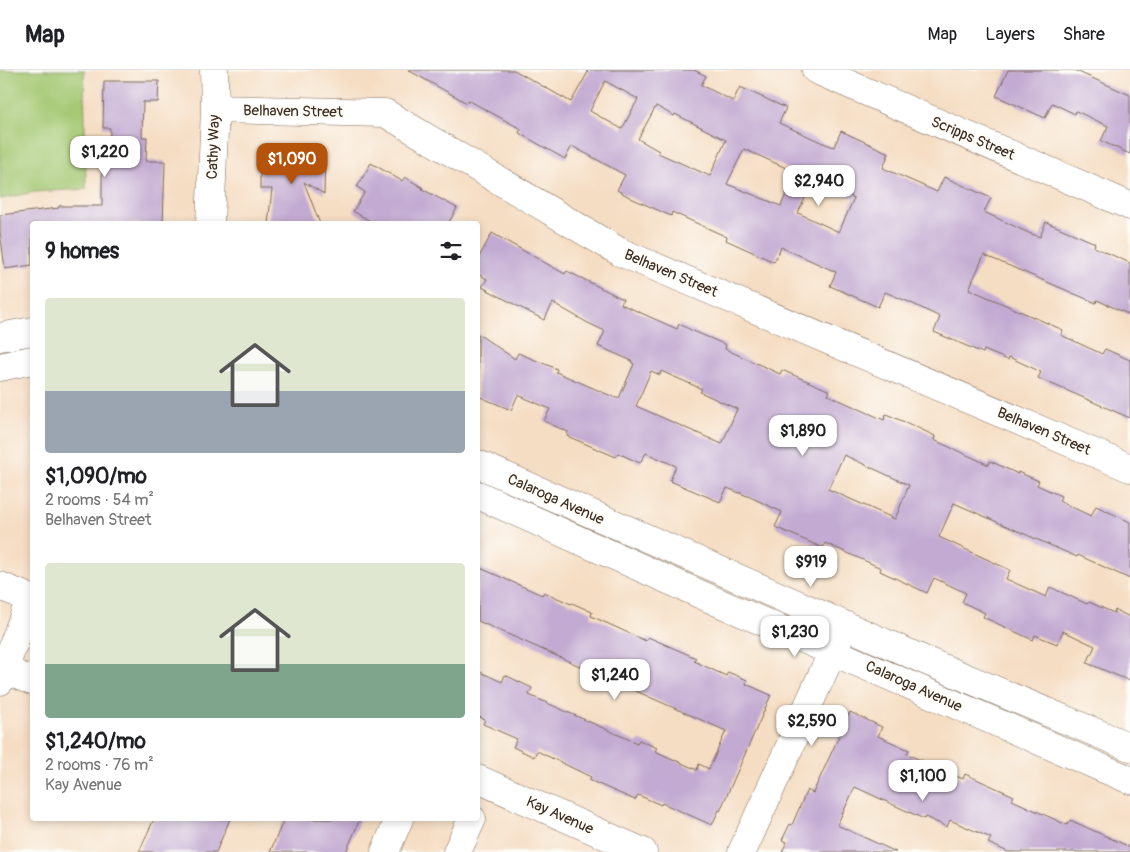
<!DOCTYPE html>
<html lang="en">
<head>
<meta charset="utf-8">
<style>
  :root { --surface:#fff; --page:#f2f2f2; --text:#202124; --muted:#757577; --line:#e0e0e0; --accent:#b45309 }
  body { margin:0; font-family:Pangolin,sans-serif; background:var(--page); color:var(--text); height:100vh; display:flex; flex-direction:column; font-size:19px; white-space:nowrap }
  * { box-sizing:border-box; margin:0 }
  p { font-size:16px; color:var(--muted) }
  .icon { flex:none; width:28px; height:28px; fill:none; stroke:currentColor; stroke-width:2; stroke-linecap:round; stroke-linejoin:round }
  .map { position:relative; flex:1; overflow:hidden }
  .side { position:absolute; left:30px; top:151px; width:450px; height:600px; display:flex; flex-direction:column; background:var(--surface); border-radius:5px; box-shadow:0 2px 8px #0003 }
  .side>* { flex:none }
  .price { position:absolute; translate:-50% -42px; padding:0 11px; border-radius:10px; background:#fff; color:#222; font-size:16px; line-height:32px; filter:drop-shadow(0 1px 2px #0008) }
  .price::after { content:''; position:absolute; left:50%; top:30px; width:15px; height:11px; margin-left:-8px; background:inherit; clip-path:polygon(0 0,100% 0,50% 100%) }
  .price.current { background:var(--accent); color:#fff }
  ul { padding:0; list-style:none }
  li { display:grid; align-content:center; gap:10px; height:265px; padding:0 15px }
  li span { display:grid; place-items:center; height:155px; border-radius:5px; color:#555 }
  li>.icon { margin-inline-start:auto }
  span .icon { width:90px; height:90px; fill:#fffc; stroke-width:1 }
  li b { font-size:21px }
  h2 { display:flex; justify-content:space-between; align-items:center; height:60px; padding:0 15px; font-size:21px }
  header { display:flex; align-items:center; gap:30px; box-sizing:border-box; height:70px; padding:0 25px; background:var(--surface); border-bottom:1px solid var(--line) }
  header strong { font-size:24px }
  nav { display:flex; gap:28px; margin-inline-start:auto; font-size:18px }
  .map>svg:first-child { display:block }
  .green { fill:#a3c771; stroke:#6f7848 }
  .building { fill:#c3aad2; fill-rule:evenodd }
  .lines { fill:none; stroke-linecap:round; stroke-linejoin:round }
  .minor-casing { stroke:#7c6958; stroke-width:29 }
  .minor { stroke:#fff; stroke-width:28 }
  .labels { text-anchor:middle; stroke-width:4; stroke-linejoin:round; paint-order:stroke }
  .street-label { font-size:15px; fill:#3b2a1e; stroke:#fdfcf7 }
</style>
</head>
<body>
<header>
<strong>Map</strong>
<nav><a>Map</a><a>Layers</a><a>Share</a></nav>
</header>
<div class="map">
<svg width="1130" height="782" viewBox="0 0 1130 782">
  <rect width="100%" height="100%" fill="#fdfcf7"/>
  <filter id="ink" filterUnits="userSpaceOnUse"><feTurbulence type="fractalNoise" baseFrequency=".02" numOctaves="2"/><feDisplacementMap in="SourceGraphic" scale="10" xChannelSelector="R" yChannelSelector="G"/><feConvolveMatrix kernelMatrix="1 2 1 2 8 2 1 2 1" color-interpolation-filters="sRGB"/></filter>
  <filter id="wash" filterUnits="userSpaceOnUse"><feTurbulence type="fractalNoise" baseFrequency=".0096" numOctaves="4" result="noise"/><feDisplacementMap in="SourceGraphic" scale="20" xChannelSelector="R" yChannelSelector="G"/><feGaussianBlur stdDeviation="1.12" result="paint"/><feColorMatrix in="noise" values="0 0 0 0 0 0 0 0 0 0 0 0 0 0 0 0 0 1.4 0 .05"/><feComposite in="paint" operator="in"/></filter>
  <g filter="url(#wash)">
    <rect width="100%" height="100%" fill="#f5ddc3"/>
    <!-- green -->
    <path class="green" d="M0 0H84L86 119 34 122 0 129Z"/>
    <g id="blocks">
      <!-- building -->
      <path class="building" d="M408 0H514L571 32 588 2 585 0H694L706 6 701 15 733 31 740 17 786 38 779 53 823 73 834 77 841 61 889 83 883 98 937 122 944 107 991 128 984 142 1029 163 1040 167 1046 152 1095 173 1094 177 1130 193V245L1097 230 1096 233 984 185 969 219 1063 260 1061 265 1102 284 1105 279 1130 290V348L1038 308 1041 302 1009 287 1008 290 984 280 983 283 934 262 940 247 909 232 885 222 878 237 830 216 836 202 781 177 774 192 726 170 727 167 672 142 671 146 633 129 617 120 625 105 572 76 565 89 519 63 521 59 468 30 467 33ZM605 11 638 29 622 59 590 41ZM656 36 674 46 675 44 726 70 710 106 658 83 659 81 638 69ZM744 79 795 102 781 136 727 114ZM814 109 854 128 839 162 798 143Z
        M1008 0H1074L1130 25V84L1101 71 1108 56 1076 41 1075 44 1052 33 1045 48 996 26Z
        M104 11H159L158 32H143L142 67H147L146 91H165L163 154H32V195L5 199 0 161V145L59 138V136H102V95L109 96 110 58H103Z
        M260 83H325L324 124 304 112 320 154H268L272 119H260Z
        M371 93 402 111 405 107 423 118 422 119 457 138 448 154H375L353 141 365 122 357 117Z
        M492 163 565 204 567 201 623 229 621 234 677 259 679 254 691 260 726 275 725 279 780 304 782 300 830 321 828 325 884 350 886 344 914 356 935 366 934 370 989 395 990 391 1018 404V402L1039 411 1037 415 1061 426 1059 431 1091 446 1096 436 1130 452V509L1078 485 1077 487 954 433 939 467 1010 500 1006 509 1046 527 1050 517 1087 534 1089 532 1114 543 1115 540 1130 547V611L1087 593 1095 576 1063 561 1057 574 1035 565 1033 570 983 547 985 543 962 532 966 523 934 508 927 523 880 501 881 498 825 473 823 478 775 457 782 442 750 427 727 418 720 432 670 411 676 396 646 383 640 393 618 383 616 387 567 366 568 362 544 351 550 339 518 325 511 340 478 326V264L515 289 518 283 557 299 556 302 616 328H619L634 294 631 292 632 291 598 276 605 261 588 253 553 233 544 250 482 217 487 209 478 204V189ZM651 301 660 305 661 301 702 319 700 322 737 339 722 374 636 336ZM844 385 909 415 895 449 828 419Z
        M478 497 542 525 544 522 571 534 572 533 592 542 591 546 646 571 648 567 696 588 694 591 726 606 728 602 747 610 746 614 771 625 720 741 719 740 712 755 662 733 661 735 638 725 635 730 589 710 591 707 537 681 534 687 513 677 517 669 483 654 485 650 478 646V601L502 612 505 605 532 618 529 625 637 673 639 670 657 678 655 681 697 700 699 694 709 699 726 661 478 551Z
        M850 642 882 657 878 666 909 680 907 684 963 709 965 704 1014 726 1012 730 1067 755 1070 750 1130 777V782H1008L988 773 991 768 950 750 947 757 925 747 924 749 855 717 837 755 896 782H782L787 772 782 770 790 754 792 755 807 720 813 723Z
        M154 749H230L216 782H139Z
        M284 749H360L346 782H270Z"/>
    </g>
  </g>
  <g filter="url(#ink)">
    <use href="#blocks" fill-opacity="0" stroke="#7c6958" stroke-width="1"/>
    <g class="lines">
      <!-- minor casing -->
      <g class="minor-casing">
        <path id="minor" d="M816 0 1130 136
          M215 39 385 43 620 182 1130 398
          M210 154 215 39 214 0
          M0 267 32 261
          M0 297 32 290
          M478 394 931 593 1130 677
          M478 425 722 534 1130 710
          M0 516 32 529
          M5 600 32 611
          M0 611 30 529
          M478 709 643 782
          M385 782 399 749
          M457 782 472 749
          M742 782 840 565"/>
      </g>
      <!-- minor -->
      <use href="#minor" class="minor"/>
    </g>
  </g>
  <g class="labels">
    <!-- street labels -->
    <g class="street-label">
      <text transform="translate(293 41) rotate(1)" y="5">Belhaven Street</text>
      <text transform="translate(973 68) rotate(23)" y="5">Scripps Street</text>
      <text transform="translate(213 77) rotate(-88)" y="5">Cathy Way</text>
      <text transform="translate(671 203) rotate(23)" y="5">Belhaven Street</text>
      <text transform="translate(1044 361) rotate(23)" y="5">Belhaven Street</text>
      <text transform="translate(556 429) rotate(24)" y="5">Calaroga Avenue</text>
      <text transform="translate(914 616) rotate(24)" y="5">Calaroga Avenue</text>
      <text transform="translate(560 745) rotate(24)" y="5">Kay Avenue</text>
    </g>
  </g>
</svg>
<b class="price" style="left:105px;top:108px">$1,220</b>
<b class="price current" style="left:292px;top:115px">$1,090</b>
<b class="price" style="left:819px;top:137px">$2,940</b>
<b class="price" style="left:803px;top:387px">$1,890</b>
<b class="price" style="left:811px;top:518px">$919</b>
<b class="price" style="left:795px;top:588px">$1,230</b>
<b class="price" style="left:615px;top:631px">$1,240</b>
<b class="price" style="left:812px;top:677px">$2,590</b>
<b class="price" style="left:923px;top:732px">$1,100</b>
<section class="side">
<h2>9 homes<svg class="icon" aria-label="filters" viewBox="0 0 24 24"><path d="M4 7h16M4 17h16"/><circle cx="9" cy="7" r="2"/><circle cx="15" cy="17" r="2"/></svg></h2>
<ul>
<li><span style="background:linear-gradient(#dfe7d0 60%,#9aa5b1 0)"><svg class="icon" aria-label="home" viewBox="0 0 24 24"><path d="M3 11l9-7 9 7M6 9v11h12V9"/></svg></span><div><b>$1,090/mo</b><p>2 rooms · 54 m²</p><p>Belhaven Street</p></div></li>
<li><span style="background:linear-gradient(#dfe7d0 65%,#7fa58c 0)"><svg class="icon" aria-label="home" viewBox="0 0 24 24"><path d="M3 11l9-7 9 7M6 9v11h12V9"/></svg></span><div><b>$1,240/mo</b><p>2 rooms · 76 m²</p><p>Kay Avenue</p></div></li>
</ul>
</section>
</div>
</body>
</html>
